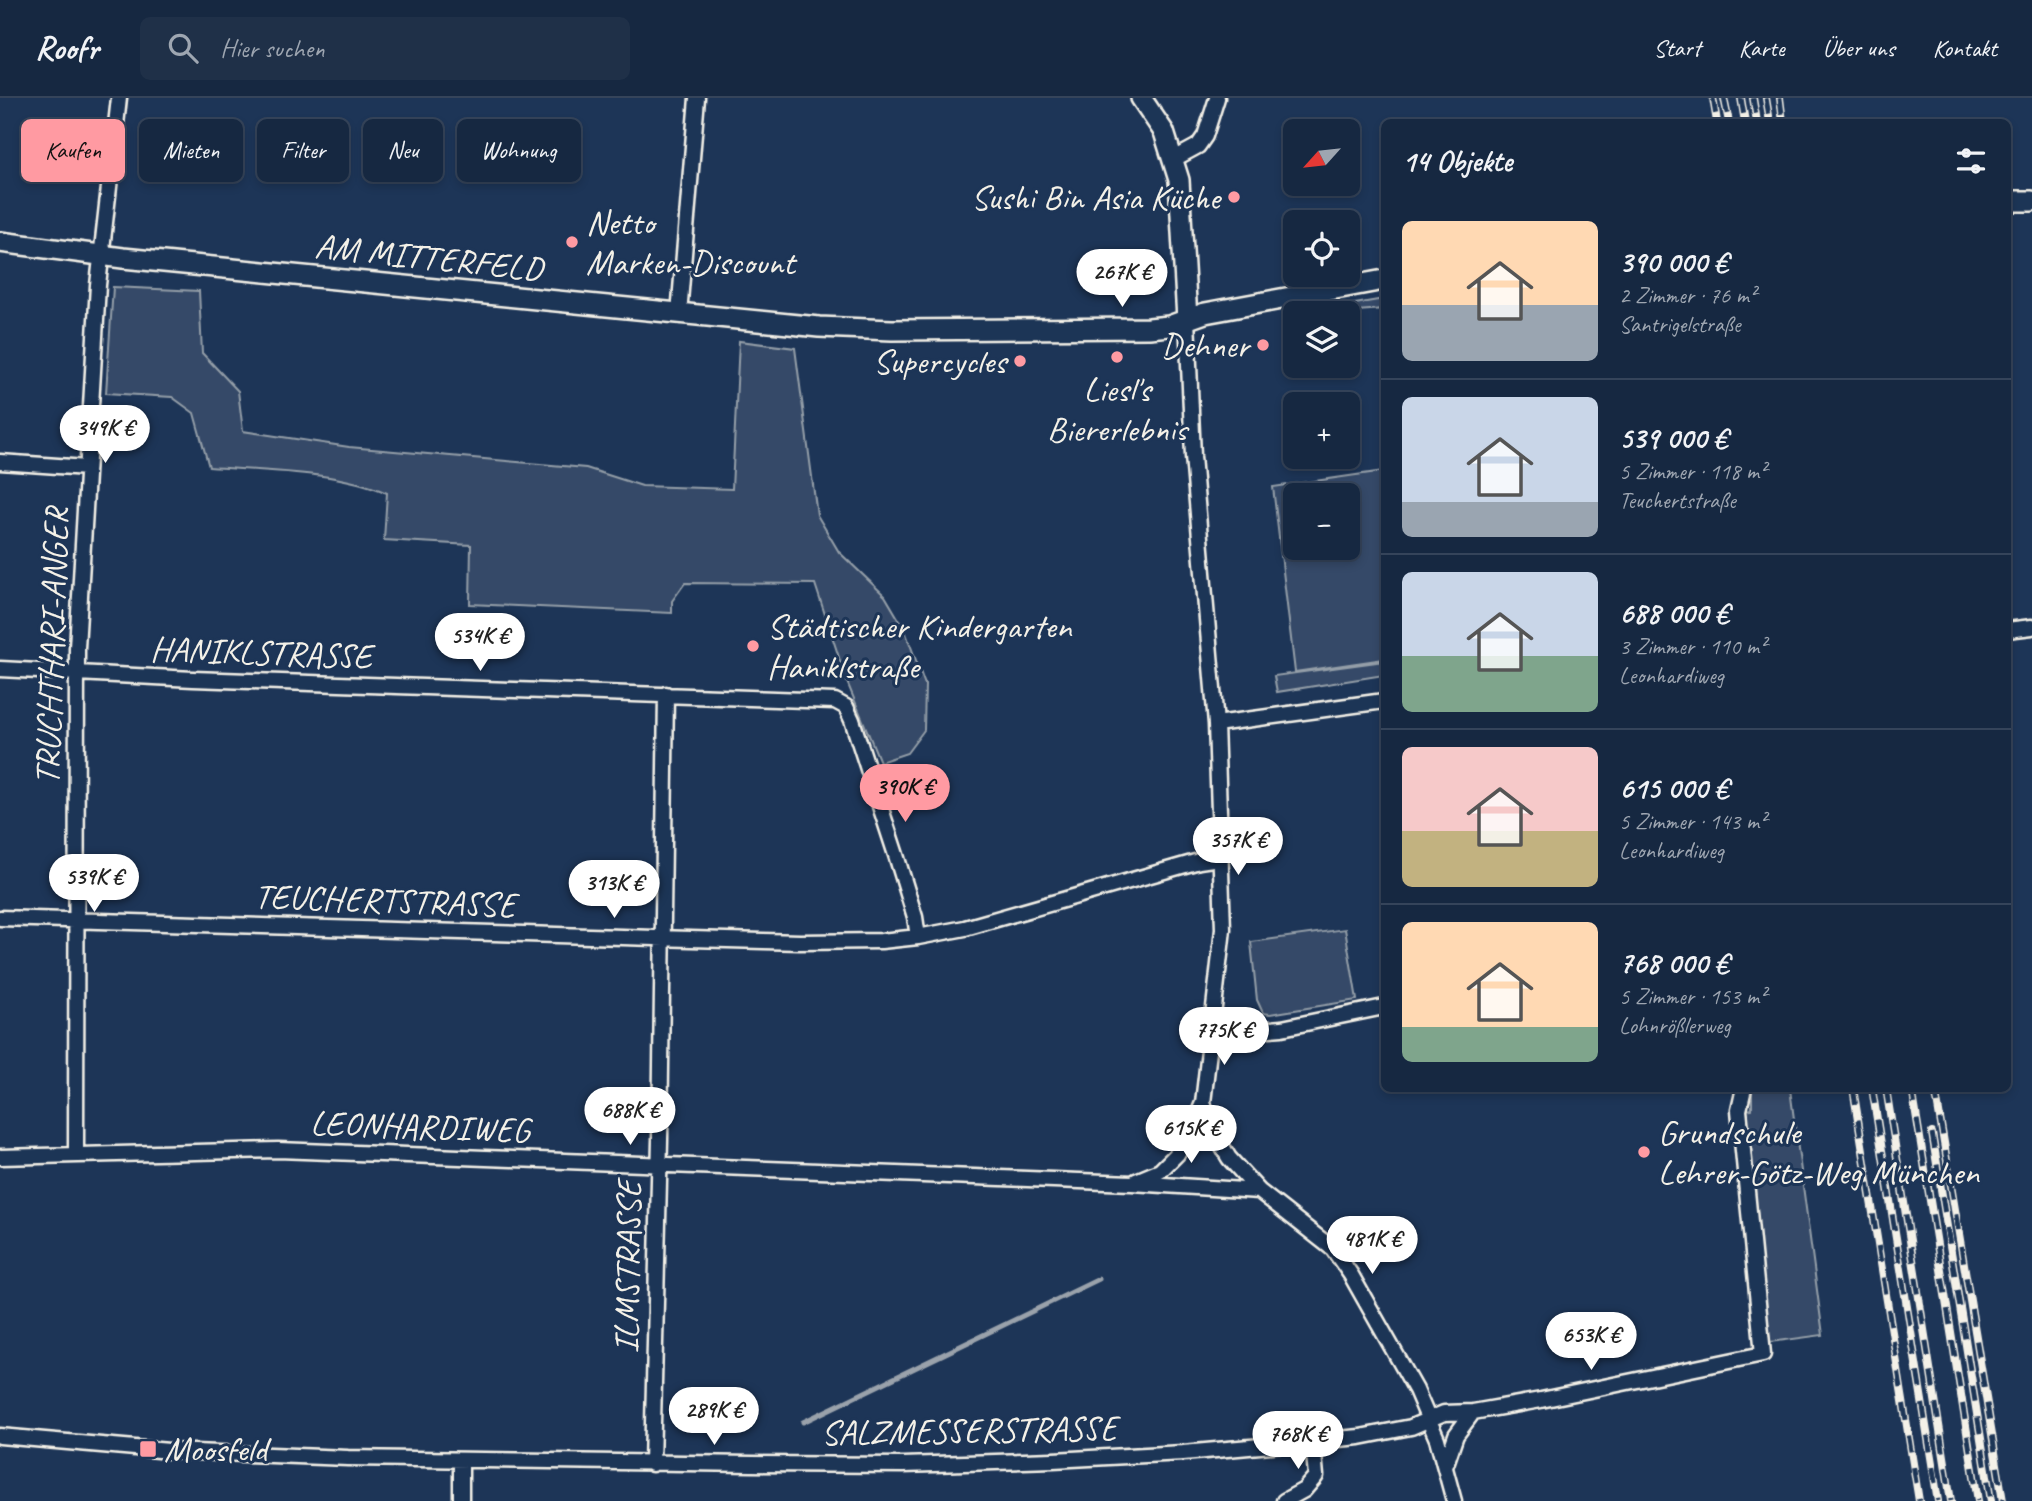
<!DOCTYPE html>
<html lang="de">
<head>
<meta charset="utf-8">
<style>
  :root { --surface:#162841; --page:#1f3048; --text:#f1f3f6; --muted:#9ea6b1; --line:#35445a; --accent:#ff9aa2 }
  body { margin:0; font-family:Caveat,sans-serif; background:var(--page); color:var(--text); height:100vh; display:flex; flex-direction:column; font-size:26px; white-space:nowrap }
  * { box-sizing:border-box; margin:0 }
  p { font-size:23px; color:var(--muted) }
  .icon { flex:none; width:38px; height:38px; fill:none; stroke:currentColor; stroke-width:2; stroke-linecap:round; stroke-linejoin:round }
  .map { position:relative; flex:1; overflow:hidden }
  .side { position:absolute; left:1381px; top:21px; width:630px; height:973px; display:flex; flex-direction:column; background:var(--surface); border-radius:10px; box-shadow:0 4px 10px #0003,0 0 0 2px var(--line) }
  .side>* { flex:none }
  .guide { position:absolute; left:21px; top:21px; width:665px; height:63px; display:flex; gap:14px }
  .needle { width:46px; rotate:243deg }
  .tools { position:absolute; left:1283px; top:21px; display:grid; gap:14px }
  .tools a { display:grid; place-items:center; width:77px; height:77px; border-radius:10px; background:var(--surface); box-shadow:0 4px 10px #0003,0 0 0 2px var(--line); font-size:35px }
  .price { position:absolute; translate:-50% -60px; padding:0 16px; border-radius:24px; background:#fff; color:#222; font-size:23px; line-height:46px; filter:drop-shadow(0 2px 4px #0008) }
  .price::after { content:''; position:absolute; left:50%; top:42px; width:21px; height:16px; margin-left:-10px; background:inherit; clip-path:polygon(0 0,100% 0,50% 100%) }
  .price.active { background:var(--accent); color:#111 }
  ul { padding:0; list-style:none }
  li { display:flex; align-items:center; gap:21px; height:175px; padding:0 21px }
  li+li { border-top:2px solid var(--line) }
  li span { display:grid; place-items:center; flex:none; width:196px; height:140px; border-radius:10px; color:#555 }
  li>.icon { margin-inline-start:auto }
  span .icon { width:84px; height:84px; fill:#fffc; stroke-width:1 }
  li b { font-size:30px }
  h2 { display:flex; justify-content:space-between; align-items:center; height:84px; padding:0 21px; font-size:30px }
  .chip { padding:0 24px; border-radius:10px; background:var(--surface); box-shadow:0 4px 10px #0003,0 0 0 2px var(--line); font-size:24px; line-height:63px }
  .chip.active { background:var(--accent); color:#111 }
  header { display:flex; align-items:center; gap:42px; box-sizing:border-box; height:98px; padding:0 35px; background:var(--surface); border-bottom:2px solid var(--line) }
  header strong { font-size:33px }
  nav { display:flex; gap:38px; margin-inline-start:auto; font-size:24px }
  .search { width:490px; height:63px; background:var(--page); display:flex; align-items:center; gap:18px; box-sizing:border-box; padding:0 24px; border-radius:10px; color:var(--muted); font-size:26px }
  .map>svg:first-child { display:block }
  .green { fill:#354a67; stroke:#949ea8; stroke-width:2; fill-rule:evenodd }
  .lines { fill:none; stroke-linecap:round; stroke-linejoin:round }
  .stream { stroke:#9aa2ab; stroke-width:5 }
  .minor-casing { stroke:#f4f1e8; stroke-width:19 }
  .tertiary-casing { stroke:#f4f1e8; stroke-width:24 }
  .minor { stroke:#1d3557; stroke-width:14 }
  .tertiary { stroke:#1d3557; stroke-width:19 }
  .rail-casing { stroke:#f4f1e8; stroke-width:8 }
  .rail { stroke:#1d3557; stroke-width:5; stroke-dasharray:16; stroke-linecap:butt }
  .poi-dot { fill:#ff9aa2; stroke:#1d3557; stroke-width:2.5 }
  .labels { text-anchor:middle; stroke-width:6; stroke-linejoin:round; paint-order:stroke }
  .poi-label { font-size:35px; fill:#f4f1e8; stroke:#1d3557; text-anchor:start }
  .street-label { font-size:35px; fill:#f4f1e8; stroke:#1d3557 }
</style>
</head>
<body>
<header>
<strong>Roofr</strong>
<div class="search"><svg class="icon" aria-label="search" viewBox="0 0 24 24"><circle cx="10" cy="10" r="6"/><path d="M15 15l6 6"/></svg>Hier suchen</div>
<nav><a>Start</a><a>Karte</a><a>Über uns</a><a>Kontakt</a></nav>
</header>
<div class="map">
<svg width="2032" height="1403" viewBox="0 0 2032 1403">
  <rect width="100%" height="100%" fill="#1d3557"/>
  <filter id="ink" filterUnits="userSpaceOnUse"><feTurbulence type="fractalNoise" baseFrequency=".0143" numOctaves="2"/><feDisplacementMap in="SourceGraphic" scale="14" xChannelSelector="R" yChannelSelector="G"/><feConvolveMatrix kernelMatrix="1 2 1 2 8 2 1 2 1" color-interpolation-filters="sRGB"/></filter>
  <g filter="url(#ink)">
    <!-- green -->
    <path class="green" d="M113 189 199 193 202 255 238 293 243 333 349 349 586 370 642 388 732 391 739 243 795 250 817 417 839 454 885 498 904 530 925 587 924 632 907 655 880 664 847 584 815 486 685 485 672 503V515L470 506 471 447 384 442 387 395C338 373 263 373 209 369L194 315 172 299 106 295Z
      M1384 201V211L1328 215 1326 211Z
      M1384 373V561L1295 574 1273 389ZM1295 397H1348V450H1295Z
      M1384 563V577L1277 594 1274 578Z
      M1345 831 1357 902 1270 916 1263 915 1257 902 1251 844Z
      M1752 991H1790L1823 1237 1771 1244 1767 1239 1746 1012 1752 1011Z"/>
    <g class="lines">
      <!-- stream -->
      <path class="stream" d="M803 1324 1099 1181"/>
      <!-- minor casing -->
      <g class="minor-casing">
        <path id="minor" d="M1174 61 1198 48 1205 38 1217 0
          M679 216 697 0
          M0 364 87 370
          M2007 532 2032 529
          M0 571 193 581 835 603 846 609 852 622 896 757 915 819 918 839
          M1216 626 1384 603
          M0 820 655 840 800 844 881 843 918 839 965 830 1199 763 1219 760
          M1210 929 1243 933 1282 930 1384 909
          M1203 1005 1213 1033 1229 1060 1259 1093 1333 1151 1351 1177 1416 1292 1437 1341 1454 1403
          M76 1057 77 550 98 187 119 0
          M0 1059 278 1052 1132 1085 1259 1093
          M1136 1083 1160 1073 1177 1056 1191 1033 1203 1005 1223 831 1216 626 1193 358 1187 221
          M0 1338 169 1353 348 1360 752 1366 903 1367 1053 1362 1183 1355 1360 1339 1411 1329 1444 1315 1473 1314 1541 1302 1763 1256 1739 1012 1744 990
          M652 1366 660 1042 666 596
          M1445 1369 1456 1337 1473 1314
          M461 1403V1363
          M1284 1403 1304 1392 1316 1378 1313 1344"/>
      </g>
      <!-- tertiary casing -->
      <g class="tertiary-casing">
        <path id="tertiary" d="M1141 0 1164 34 1179 82 1187 221
          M2007 103H2032
          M0 144 123 160 819 229 892 232 1149 230 1169 228 1205 215 1384 182"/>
      </g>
      <!-- minor -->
      <use href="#minor" class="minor"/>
      <!-- tertiary -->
      <use href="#tertiary" class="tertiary"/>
      <!-- rail casing -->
      <g class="rail-casing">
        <path id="rail" d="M1713 0 1717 24
          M1724 0 1729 24
          M1741 0 1745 24
          M1753 0 1757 24
          M1766 0 1770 24
          M1780 0 1783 24
          M1853 990 1919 1403
          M1872 990 1938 1403
          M1886 990 1951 1403
          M1912 990 1978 1403
          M1935 990 2003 1403
          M1932 1035 1991 1403"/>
      </g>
      <!-- rail -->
      <use href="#rail" class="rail"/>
    </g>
  </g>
  <!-- markers -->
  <g class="poi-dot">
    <circle cx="1234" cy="99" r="7"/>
    <circle cx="572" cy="144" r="7"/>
    <circle cx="1263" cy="247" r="7"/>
    <circle cx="1117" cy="259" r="7"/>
    <circle cx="1020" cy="263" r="7"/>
    <circle cx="753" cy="548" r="7"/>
    <circle cx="1644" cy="1054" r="7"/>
    <rect x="139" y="1342" width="18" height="18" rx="3.5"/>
  </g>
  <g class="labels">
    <!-- poi labels -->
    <g class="poi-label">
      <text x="1220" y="111" text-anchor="end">Sushi Bin Asia Küche</text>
      <text x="586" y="136">Netto<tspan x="586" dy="40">Marken-Discount</tspan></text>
      <text x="1249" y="259" text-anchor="end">Dehner</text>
      <text x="1006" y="275" text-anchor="end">Supercycles</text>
      <text x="1117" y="303" text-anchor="middle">Liesl's<tspan x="1117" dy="40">Biererlebnis</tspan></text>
      <text x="767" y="540">Städtischer Kindergarten<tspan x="767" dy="40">Haniklstraße</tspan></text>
      <text x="1658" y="1046">Grundschule<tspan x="1658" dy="40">Lehrer-Götz-Weg München</tspan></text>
      <text x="164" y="1363">Moosfeld</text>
    </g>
    <!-- street labels -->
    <g class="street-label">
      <text transform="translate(429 159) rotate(6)" y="12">AM MITTERFELD</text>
      <text transform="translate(51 548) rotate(-88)" y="12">TRUCHTHARI-ANGER</text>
      <text transform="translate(261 554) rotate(2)" y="12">HANIKLSTRASSE</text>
      <text transform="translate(385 802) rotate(2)" y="12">TEUCHERTSTRASSE</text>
      <text transform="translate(420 1028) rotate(2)" y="12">LEONHARDIWEG</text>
      <text transform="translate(627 1169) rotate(-89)" y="12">ILMSTRASSE</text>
      <text transform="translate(969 1332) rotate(-1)" y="12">SALZMESSERSTRASSE</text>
    </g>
  </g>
</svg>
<div class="tools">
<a><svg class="needle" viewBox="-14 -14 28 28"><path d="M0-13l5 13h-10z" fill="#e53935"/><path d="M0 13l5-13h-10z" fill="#9ea6b1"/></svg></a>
<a><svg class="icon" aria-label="locate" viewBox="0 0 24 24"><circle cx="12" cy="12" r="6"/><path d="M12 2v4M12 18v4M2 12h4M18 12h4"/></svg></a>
<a><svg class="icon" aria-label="layers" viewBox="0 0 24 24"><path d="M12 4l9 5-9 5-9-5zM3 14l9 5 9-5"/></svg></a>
<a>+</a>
<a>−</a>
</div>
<b class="price" style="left:1122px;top:211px">267K €</b>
<b class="price" style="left:105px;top:367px">349K €</b>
<b class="price" style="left:480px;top:575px">534K €</b>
<b class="price active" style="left:905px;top:726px">390K €</b>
<b class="price" style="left:1238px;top:779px">357K €</b>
<b class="price" style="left:94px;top:816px">539K €</b>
<b class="price" style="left:614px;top:822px">313K €</b>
<b class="price" style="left:1224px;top:969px">775K €</b>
<b class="price" style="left:630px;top:1049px">688K €</b>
<b class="price" style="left:1191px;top:1067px">615K €</b>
<b class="price" style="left:1372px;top:1178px">481K €</b>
<b class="price" style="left:1591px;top:1274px">653K €</b>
<b class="price" style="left:714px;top:1349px">289K €</b>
<b class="price" style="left:1298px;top:1373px">768K €</b>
<div class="guide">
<a class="chip active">Kaufen</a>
<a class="chip">Mieten</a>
<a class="chip">Filter</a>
<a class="chip">Neu</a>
<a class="chip">Wohnung</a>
</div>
<section class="side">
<h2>14 Objekte<svg class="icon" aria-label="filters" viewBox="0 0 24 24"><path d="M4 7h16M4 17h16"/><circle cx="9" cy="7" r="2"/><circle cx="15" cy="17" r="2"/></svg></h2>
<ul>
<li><span style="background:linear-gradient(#ffd9b3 60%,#9aa5b1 0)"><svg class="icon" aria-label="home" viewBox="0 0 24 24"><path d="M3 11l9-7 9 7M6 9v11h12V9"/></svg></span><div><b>390 000 €</b><p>2 Zimmer · 76 m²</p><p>Santrigelstraße</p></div></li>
<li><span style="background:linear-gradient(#c9d6e8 75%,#9aa5b1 0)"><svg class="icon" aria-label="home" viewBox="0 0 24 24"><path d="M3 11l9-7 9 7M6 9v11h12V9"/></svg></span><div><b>539 000 €</b><p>5 Zimmer · 118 m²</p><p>Teuchertstraße</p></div></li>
<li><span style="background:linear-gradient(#c9d6e8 60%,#7fa58c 0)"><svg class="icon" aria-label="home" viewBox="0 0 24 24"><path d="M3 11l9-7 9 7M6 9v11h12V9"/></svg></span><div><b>688 000 €</b><p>3 Zimmer · 110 m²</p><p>Leonhardiweg</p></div></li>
<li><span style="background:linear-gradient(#f6c9c9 60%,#c2b280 0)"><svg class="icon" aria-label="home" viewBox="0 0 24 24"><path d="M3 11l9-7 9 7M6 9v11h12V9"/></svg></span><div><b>615 000 €</b><p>5 Zimmer · 143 m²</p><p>Leonhardiweg</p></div></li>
<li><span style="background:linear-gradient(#ffd9b3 75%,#7fa58c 0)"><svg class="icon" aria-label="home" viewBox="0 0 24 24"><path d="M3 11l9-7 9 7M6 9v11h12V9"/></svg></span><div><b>768 000 €</b><p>5 Zimmer · 153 m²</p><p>Lohnrößlerweg</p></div></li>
</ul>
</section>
</div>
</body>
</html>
